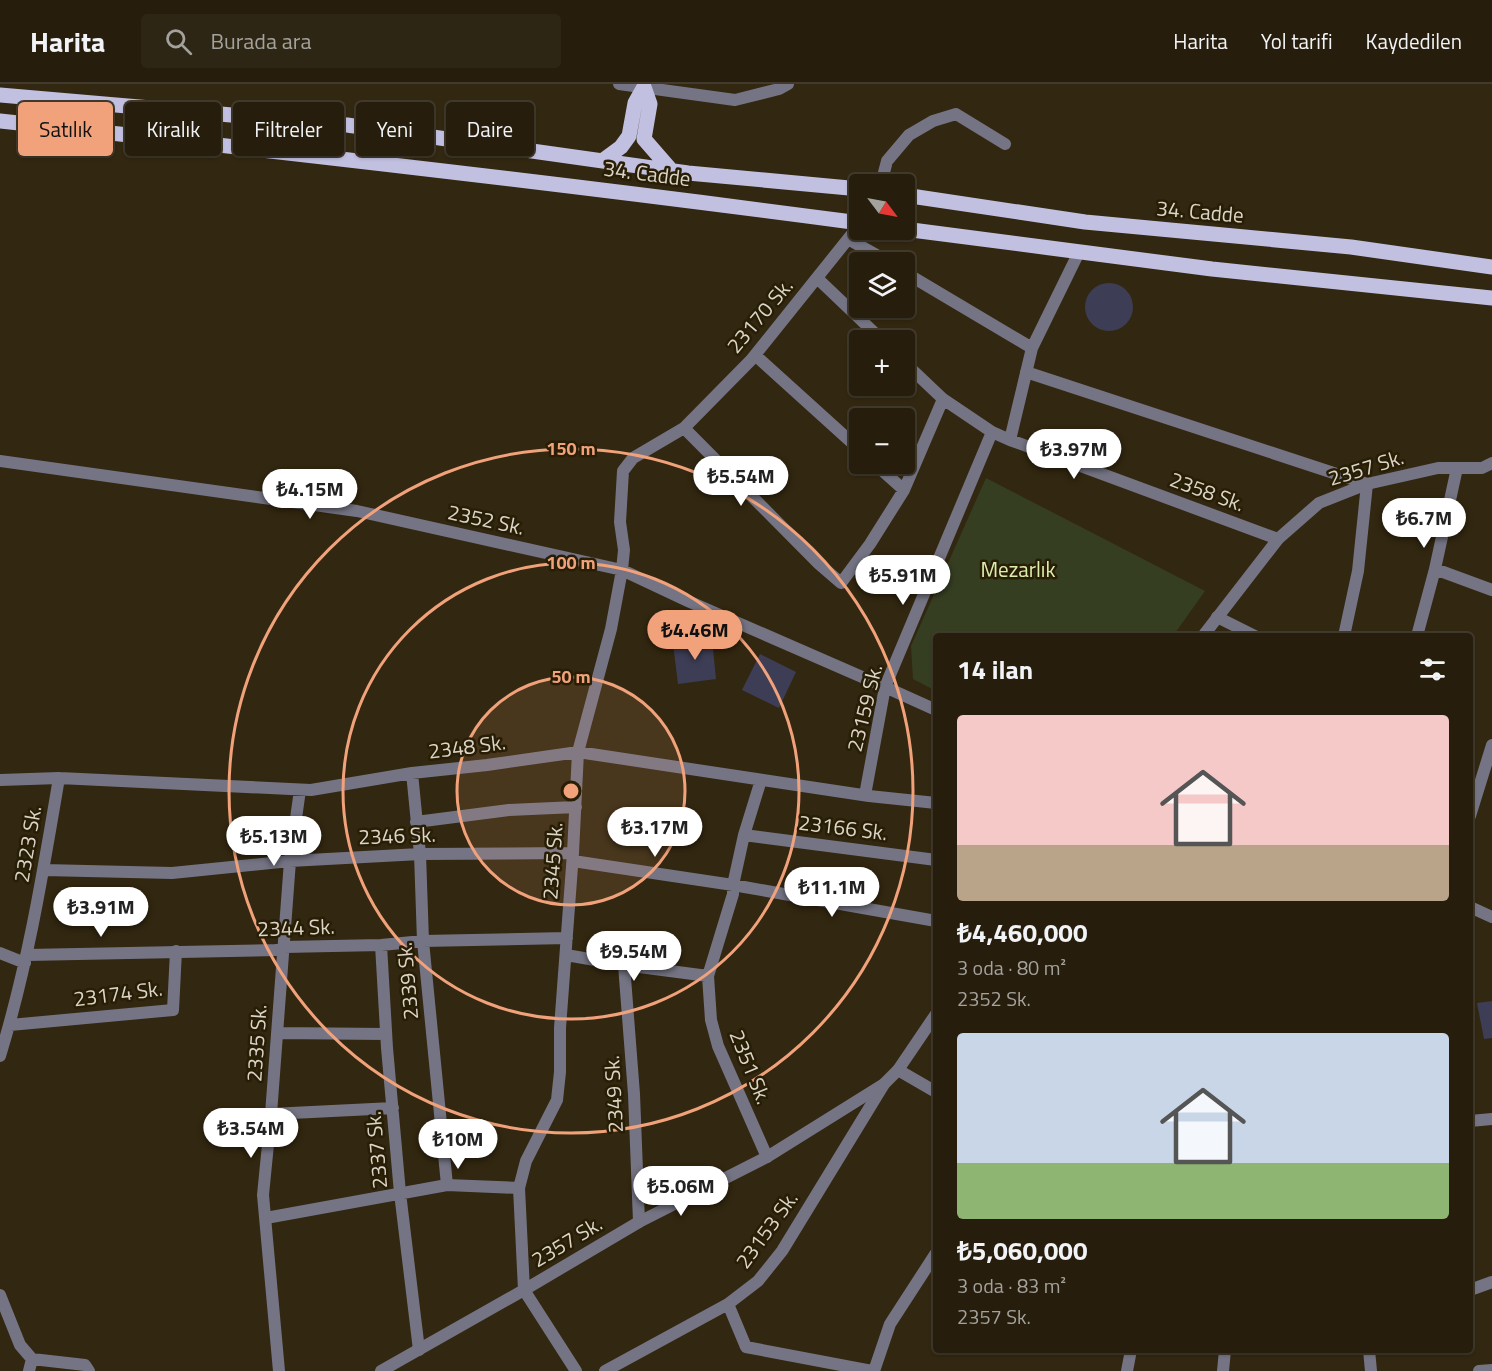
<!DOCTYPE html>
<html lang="tr">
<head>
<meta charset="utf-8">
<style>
  :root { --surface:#261d0c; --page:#2e2615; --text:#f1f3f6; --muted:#a4a29d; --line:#423b2d; --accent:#f1a27b }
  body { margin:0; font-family:"Titillium Web",sans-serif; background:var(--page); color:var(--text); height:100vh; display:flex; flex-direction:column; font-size:22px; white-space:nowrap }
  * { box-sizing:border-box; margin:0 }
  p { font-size:20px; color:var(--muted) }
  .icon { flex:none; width:33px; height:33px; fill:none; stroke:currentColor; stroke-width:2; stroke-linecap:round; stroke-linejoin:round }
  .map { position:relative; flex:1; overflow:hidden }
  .details { position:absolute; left:933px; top:549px; width:540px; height:720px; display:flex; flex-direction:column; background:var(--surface); border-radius:6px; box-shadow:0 2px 4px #0004,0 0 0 2px var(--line) }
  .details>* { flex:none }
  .guide { position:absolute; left:18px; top:18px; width:570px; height:54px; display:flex; gap:12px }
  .needle { width:39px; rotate:122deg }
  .tools { position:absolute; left:849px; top:90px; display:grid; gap:12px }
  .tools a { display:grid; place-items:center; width:66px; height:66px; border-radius:6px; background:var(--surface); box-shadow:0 2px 4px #0004,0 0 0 2px var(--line); font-size:30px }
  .price { position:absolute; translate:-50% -51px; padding:0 14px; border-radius:21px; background:#fff; color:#222; font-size:20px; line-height:39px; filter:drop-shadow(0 2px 3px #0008) }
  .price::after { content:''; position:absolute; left:50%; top:36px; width:18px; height:14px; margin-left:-9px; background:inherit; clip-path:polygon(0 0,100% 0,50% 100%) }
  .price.on { background:var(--accent); color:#111 }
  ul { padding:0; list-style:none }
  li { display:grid; align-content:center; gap:12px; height:318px; padding:0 24px }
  li span { display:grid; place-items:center; height:186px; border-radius:6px; color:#555 }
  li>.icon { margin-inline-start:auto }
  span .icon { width:108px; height:108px; fill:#fffc; stroke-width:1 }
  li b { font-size:26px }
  h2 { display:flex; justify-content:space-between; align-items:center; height:72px; padding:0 24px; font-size:26px }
  .tag { padding:0 21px; border-radius:6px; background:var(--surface); box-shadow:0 2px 4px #0004,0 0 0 2px var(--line); font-size:21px; line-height:54px }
  .tag.on { background:var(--accent); color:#111 }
  header { display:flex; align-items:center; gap:36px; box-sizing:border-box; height:84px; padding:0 30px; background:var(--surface); border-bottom:2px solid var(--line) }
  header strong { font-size:28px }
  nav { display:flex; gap:33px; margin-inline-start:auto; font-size:21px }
  .search { width:420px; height:54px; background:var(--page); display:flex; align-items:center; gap:15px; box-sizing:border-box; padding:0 21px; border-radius:6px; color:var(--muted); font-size:22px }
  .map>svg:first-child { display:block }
  .green { fill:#363e22 }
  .building { fill:#3d3e55 }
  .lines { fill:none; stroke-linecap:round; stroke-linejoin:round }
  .minor { stroke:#757484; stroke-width:12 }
  .tertiary { stroke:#757484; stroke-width:12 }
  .primary { stroke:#c2c0e1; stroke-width:15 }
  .ring { fill:none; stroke:#f1a27b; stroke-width:3 }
  .labels { text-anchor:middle; stroke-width:5; stroke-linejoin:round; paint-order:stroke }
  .street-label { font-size:21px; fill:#dcd5c7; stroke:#281e06 }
  .park-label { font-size:21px; fill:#dbeeae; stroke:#281e06 }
  .centre { fill:#f1a27b; stroke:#281e06; stroke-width:3 }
  .ring-label { font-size:18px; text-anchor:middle; font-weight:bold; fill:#f1a27b; stroke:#281e06; stroke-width:5; stroke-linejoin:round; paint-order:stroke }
</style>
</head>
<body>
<header>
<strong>Harita</strong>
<div class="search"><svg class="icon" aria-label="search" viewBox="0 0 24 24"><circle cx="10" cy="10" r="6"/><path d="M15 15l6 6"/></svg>Burada ara</div>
<nav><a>Harita</a><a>Yol tarifi</a><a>Kaydedilen</a></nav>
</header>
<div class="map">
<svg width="1492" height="1287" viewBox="0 0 1492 1287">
  <rect width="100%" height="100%" fill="#322710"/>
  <!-- green -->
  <path class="green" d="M986 394 1205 507 1173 552H936V607L913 595 911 562Z"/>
  <!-- building -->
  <path class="building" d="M1085 223a24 24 0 1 1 48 0a24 24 0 1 1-48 0Z
    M712 555 716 595 678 600 673 560Z
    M760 570 796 588 779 624 742 606Z
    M1492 917V954L1484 955 1477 919Z"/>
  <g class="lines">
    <!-- minor -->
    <path class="minor" d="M619 0 735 16 779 5 788 0
      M881 100 887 77 909 51 933 37 956 30 1005 60
      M848 155 889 178
      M904 188 1032 264
      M817 194 882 256
      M755 271 860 366
      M904 278 943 315 992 348 1010 356 1278 455
      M1026 288 1367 400 1358 487 1344 552
      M684 344 819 480 841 499 870 460 904 406 943 315
      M1010 356 1032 264 1079 168
      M0 377 357 427 622 486 690 518 885 603 936 626
      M875 380 904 406
      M1435 485 1492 506
      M1217 533 1255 552
      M1417 552 1435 485 1457 384
      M412 689 420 770 423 857 447 1101
      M0 696 59 694 311 706 412 689 487 681 578 668 869 712 936 719
      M761 696 744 751 733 801V810L708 892 711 936 718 962 767 1073
      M865 711 885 603 992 348
      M1470 732 1492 661
      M416 738 509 726 576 723
      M744 751 936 776
      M573 777 733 801 936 837
      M44 786 172 789 290 777 420 770 573 769
      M1470 823 1492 833
      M381 861 387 964 400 1109 419 1266
      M0 869 25 879
      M27 871 276 866 284 863 381 861 423 857 567 854
      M566 871 624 881 708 892
      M624 881 634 1010 639 1138
      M10 941 173 926 176 867
      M277 949 386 950
      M0 972C28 881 43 788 59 694
      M898 986 936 1008
      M271 1030 393 1024
      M1470 1037 1492 1035
      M266 1134 447 1101 519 1104
      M1470 1206 1492 1198
      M0 1211 20 1261 32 1275
      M728 1220 746 1263 872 1287
      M32 1275 85 1281 89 1287
      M29 1287 32 1275
      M279 1287 263 1111 271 1030 290 777 300 706
      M576 1287 524 1206 519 1104 526 1077 557 1016 560 988V944L573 769 578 668 611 545 622 486 624 466 620 438 623 387 633 374 684 344 751 276 860 140
      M605 1287 728 1220 758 1197 782 1167 884 1000
      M874 1287 890 1240 936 1169
      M1127 1287 1131 1266
      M1223 1287 1225 1266
      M1479 1287 1492 1286"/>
    <!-- tertiary -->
    <path class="tertiary" d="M1203 552 1278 455 1319 419 1367 400 1438 384H1482L1492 379
      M1369 1266 1371 1287
      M381 1287 524 1206 639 1138 767 1073 884 1000 898 986 936 930"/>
    <!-- primary -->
    <path class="primary" d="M0 11 347 41 688 89 860 105
      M0 37C287 68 574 101 860 139
      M602 77 621 63 629 52 635 19 644 3 650 20 644 55 671 86
      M904 111 1085 138 1351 163 1492 183
      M904 145 1212 185 1492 214"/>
  </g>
  <!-- distance rings -->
  <circle cx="571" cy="707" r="114" fill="#f1a27b" fill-opacity=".12"/>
  <g class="ring">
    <circle cx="571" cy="707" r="114"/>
    <circle cx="571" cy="707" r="228"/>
    <circle cx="571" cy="707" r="342"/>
  </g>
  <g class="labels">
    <!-- street labels -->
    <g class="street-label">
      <text transform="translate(647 90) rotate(7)" y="7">34. Cadde</text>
      <text transform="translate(1200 128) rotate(5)" y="7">34. Cadde</text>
      <text transform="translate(760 232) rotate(-50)" y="7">23170 Sk.</text>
      <text transform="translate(1366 384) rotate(-17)" y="7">2357 Sk.</text>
      <text transform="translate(1207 408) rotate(20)" y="7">2358 Sk.</text>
      <text transform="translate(486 436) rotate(12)" y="7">2352 Sk.</text>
      <text transform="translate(865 624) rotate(-76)" y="7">23159 Sk.</text>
      <text transform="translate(467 663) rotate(-7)" y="7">2348 Sk.</text>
      <text transform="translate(843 744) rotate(7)" y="7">23166 Sk.</text>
      <text transform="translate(397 752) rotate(-2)" y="7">2346 Sk.</text>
      <text transform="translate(28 760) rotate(-80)" y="7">2323 Sk.</text>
      <text transform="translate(553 777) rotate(-86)" y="7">2345 Sk.</text>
      <text transform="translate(296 844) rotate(-2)" y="7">2344 Sk.</text>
      <text transform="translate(408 897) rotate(-95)" y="7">2339 Sk.</text>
      <text transform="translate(118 910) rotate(-7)" y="7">23174 Sk.</text>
      <text transform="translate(257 959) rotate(-86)" y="7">2335 Sk.</text>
      <text transform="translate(750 983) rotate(68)" y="7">2351 Sk.</text>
      <text transform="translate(614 1010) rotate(-93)" y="7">2349 Sk.</text>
      <text transform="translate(377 1066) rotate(-95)" y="7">2337 Sk.</text>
      <text transform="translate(767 1146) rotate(-54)" y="7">23153 Sk.</text>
      <text transform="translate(567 1158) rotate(-31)" y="7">2357 Sk.</text>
    </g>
    <!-- park labels -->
    <g class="park-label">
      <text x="1018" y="493">Mezarlık</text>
    </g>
  </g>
  <circle cx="571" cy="707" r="9" class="centre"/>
  <g class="ring-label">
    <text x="571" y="371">150 m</text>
    <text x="571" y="485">100 m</text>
    <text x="571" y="599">50 m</text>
  </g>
</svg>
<div class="tools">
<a><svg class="needle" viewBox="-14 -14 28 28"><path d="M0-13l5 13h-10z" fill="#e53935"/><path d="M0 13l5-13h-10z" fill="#a4a29d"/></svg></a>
<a><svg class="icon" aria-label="layers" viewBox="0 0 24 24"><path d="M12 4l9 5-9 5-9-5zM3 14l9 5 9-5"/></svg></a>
<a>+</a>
<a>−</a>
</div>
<b class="price" style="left:1074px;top:396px">₺3.97M</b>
<b class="price" style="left:741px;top:423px">₺5.54M</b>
<b class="price" style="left:310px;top:436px">₺4.15M</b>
<b class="price" style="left:1424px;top:465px">₺6.7M</b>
<b class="price" style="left:903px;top:522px">₺5.91M</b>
<b class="price on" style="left:695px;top:577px">₺4.46M</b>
<b class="price" style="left:655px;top:774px">₺3.17M</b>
<b class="price" style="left:274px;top:783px">₺5.13M</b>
<b class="price" style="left:832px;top:834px">₺11.1M</b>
<b class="price" style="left:101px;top:854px">₺3.91M</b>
<b class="price" style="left:634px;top:898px">₺9.54M</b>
<b class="price" style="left:251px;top:1075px">₺3.54M</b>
<b class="price" style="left:458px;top:1086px">₺10M</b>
<b class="price" style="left:681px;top:1133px">₺5.06M</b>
<div class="guide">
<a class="tag on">Satılık</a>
<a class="tag">Kiralık</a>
<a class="tag">Filtreler</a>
<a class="tag">Yeni</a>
<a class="tag">Daire</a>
</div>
<section class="details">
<h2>14 ilan<svg class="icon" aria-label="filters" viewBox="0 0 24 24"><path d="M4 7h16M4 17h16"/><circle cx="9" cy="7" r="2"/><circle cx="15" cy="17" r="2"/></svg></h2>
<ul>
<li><span style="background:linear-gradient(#f6c9c9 70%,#b9a48a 0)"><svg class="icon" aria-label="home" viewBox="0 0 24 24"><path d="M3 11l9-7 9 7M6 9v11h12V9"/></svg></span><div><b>₺4,460,000</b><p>3 oda · 80 m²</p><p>2352 Sk.</p></div></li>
<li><span style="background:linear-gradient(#c9d6e8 70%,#8fb573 0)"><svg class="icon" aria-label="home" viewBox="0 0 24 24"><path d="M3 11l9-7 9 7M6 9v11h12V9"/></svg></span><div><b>₺5,060,000</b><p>3 oda · 83 m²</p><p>2357 Sk.</p></div></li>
</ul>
</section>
</div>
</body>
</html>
